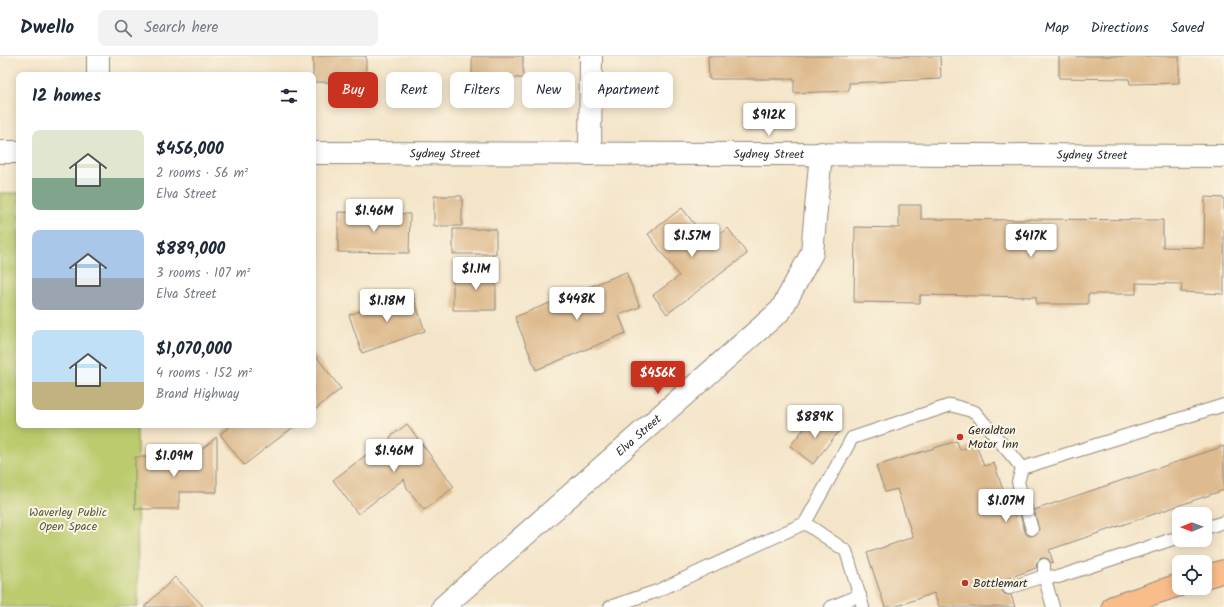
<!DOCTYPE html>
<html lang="en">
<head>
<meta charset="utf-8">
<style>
  :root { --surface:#fff; --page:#f2f2f3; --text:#1f2937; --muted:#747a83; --line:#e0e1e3; --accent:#c8321e }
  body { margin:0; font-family:Kalam,sans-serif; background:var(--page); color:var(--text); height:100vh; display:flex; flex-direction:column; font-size:15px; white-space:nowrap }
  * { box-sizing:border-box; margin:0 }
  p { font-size:13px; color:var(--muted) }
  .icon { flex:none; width:22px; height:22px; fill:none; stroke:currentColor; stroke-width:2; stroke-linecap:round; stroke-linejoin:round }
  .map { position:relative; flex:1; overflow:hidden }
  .sheet { position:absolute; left:16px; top:16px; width:300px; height:356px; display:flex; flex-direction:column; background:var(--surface); border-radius:8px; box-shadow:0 2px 10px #0003 }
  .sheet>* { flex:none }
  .hud { position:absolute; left:328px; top:16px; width:380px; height:36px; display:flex; gap:8px }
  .needle { width:26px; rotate:269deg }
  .tools { position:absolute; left:1172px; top:451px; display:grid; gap:8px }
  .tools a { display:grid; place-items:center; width:40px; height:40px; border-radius:8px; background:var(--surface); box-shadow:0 2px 10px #0003; font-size:20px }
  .price { position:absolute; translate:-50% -34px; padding:0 9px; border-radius:4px; background:#fff; color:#222; font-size:13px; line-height:26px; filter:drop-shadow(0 1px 2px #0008) }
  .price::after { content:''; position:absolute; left:50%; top:24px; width:12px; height:9px; margin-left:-6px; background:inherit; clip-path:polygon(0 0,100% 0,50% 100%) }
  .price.current { background:var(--accent); color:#fff }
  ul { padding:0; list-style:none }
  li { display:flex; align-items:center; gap:12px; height:100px; padding:0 16px }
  li span { display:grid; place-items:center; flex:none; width:112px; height:80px; border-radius:8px; color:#555 }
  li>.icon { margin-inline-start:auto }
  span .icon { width:48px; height:48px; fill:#fffc; stroke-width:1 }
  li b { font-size:17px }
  h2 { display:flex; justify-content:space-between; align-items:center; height:48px; padding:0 16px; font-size:17px }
  .pill { padding:0 14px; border-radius:8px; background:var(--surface); box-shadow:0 2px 10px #0003; font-size:14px; line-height:36px }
  .pill.current { background:var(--accent); color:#fff }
  header { display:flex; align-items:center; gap:24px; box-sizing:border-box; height:56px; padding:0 20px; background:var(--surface); border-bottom:1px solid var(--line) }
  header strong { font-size:19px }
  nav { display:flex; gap:22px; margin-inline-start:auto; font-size:14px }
  .search { width:280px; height:36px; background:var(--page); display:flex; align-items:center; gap:10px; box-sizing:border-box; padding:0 14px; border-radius:8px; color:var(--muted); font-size:15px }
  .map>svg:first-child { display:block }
  .green { fill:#bccb6e; stroke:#747b4c }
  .building { fill:#debb8f }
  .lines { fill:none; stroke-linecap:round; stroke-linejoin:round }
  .service-casing { stroke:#90887a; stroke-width:14 }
  .minor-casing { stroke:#90887a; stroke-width:24 }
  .tertiary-casing { stroke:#90887a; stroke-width:24 }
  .trunk-casing { stroke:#90887a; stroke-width:24 }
  .service { stroke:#fff; stroke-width:12 }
  .minor { stroke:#fff; stroke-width:22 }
  .tertiary { stroke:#fff; stroke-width:22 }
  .trunk { stroke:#f8bd89; stroke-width:22 }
  .poi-dot { fill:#c8321e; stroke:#fcf5e5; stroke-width:1.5 }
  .labels { text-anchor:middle; stroke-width:4; stroke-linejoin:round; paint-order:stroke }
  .street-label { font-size:12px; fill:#2b2b2b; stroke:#fcf5e5 }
  .poi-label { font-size:12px; fill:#2b2b2b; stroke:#fcf5e5; text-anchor:start }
  .park-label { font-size:12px; fill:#565b3f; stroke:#fcf5e5 }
</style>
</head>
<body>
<header>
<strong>Dwello</strong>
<div class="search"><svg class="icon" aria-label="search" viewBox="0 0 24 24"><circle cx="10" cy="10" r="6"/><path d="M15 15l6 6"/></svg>Search here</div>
<nav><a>Map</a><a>Directions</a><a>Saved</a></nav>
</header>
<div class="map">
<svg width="1224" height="551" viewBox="0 0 1224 551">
  <rect width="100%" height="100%" fill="#fcf5e5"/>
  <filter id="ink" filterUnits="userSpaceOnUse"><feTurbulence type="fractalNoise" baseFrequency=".025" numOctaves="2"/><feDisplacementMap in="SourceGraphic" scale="8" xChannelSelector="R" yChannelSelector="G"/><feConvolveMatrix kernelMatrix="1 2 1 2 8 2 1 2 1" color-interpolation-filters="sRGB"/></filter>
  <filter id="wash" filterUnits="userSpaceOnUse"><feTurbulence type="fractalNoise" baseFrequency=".012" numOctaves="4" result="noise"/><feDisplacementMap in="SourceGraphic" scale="16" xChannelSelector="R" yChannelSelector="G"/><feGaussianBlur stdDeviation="0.9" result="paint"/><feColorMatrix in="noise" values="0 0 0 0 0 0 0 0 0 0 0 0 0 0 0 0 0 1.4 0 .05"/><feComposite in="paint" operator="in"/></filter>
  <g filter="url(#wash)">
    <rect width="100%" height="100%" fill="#f4e5c9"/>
    <!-- green -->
    <path class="green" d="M0 137H19V369H137L138 551H0Z"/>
    <g id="blocks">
      <!-- building -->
      <path class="building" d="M313 0H366V27L313 26Z
        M472 0H523V22L472 21Z
        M708 0H940L941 23 849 27V35L794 37V23H709Z
        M1059 0H1179V27L1130 28 1129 23 1059 22Z
        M434 140H462V170H434Z
        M1205 141 1224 142V238L1181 236 1182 228 1136 227V238H1088V248H1036V241L920 239V247L854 246 855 171 899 172V149H921V163L1024 164V163L1163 164V191L1204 192Z
        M682 152 708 186 728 172 747 198 667 258 653 239 679 220 648 178Z
        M338 156 410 158 409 197 338 196Z
        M453 173H496V198H453Z
        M496 208V254H453V223Z
        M626 216 640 251 619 259 626 277 536 314 515 261Z
        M412 237 425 275 362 297 349 259Z
        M313 296 341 333 313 355Z
        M817 357 839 375 813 408 790 390Z
        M407 368 454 431 424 454 407 432 404 423 358 458 333 424 383 386 399 406 390 381Z
        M232 369H296L244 409 220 378Z
        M217 381V436H179V453H135V401H192Z
        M957 385 960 394 976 388 984 410 994 407 1008 449 1011 448 1015 460 1020 458 1025 476 1027 479 1031 480 1037 478 1039 474 1034 454 1224 390V434L1049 494 1053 506 1051 507 1048 503 1044 502H1041L1037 506 1036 512 1006 523V525L1003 527 1002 531V535L1004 538 1011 539 1015 551H939L934 537 894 551H885L867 497 913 481 897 433 885 436 876 410Z
        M175 521 204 551H144Z"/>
    </g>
  </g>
  <g filter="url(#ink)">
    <use href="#blocks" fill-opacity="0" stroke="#90887a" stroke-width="1"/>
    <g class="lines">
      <!-- service casing -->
      <g class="service-casing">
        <path id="service" d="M805 467 846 495 863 551
          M1205 472 1224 466
          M1032 473 1018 426 1022 412 1224 349
          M1044 509V520L1053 551
          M1009 532 1044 520 1058 521 1179 481
          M610 551 657 535 805 467 852 382 951 349 975 356 1022 412
          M831 551 860 539"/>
      </g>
      <!-- minor casing -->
      <g class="minor-casing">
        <g id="minor">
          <path d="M590 98 591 0"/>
          <path id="s1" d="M443 551 781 254 812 197 821 97"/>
        </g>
      </g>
      <!-- tertiary casing -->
      <g class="tertiary-casing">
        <g id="tertiary">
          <path d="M98 19V0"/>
          <path d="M0 96H19"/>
          <path id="s2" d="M313 97C617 99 920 97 1224 100"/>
        </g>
      </g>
      <!-- trunk casing -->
      <g class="trunk-casing">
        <path id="trunk" d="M1205 521 1224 515
          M1113 551 1179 529"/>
      </g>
      <!-- service -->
      <use href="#service" class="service"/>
      <!-- minor -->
      <use href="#minor" class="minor"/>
      <!-- tertiary -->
      <use href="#tertiary" class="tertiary"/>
      <!-- trunk -->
      <use href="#trunk" class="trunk"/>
    </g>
  </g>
  <!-- markers -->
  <g class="poi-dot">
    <circle cx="960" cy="381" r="4"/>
    <circle cx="965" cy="527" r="4"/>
  </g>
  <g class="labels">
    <!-- street labels -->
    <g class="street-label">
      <text dy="4" stroke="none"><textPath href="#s2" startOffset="132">Sydney Street</textPath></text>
      <text dy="4" stroke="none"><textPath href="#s2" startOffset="456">Sydney Street</textPath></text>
      <text dy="4" stroke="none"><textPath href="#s2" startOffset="779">Sydney Street</textPath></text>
      <text dy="4" stroke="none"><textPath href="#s1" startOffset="260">Elva Street</textPath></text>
    </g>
    <!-- poi labels -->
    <g class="poi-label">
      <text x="968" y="378">Geraldton<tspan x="968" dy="14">Motor Inn</tspan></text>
      <text x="973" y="531">Bottlemart</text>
    </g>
    <!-- park labels -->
    <g class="park-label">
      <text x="68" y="460">Waverley Public<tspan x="68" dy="14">Open Space</tspan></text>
    </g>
  </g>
</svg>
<div class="tools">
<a><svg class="needle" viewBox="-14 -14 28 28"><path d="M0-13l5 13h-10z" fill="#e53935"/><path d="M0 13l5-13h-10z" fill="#747a83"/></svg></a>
<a><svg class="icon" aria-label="locate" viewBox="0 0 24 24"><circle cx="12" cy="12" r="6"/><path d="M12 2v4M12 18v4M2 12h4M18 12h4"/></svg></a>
</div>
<b class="price" style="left:769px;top:81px">$912K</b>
<b class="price" style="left:374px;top:177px">$1.46M</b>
<b class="price" style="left:692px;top:202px">$1.57M</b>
<b class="price" style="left:1031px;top:202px">$417K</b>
<b class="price" style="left:476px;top:235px">$1.1M</b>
<b class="price" style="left:577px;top:265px">$448K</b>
<b class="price" style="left:387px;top:267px">$1.18M</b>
<b class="price current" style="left:658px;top:339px">$456K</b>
<b class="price" style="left:815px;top:383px">$889K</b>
<b class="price" style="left:394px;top:417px">$1.46M</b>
<b class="price" style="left:174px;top:422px">$1.09M</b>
<b class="price" style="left:1006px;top:467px">$1.07M</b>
<div class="hud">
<a class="pill current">Buy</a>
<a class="pill">Rent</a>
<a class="pill">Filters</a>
<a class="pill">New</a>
<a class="pill">Apartment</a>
</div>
<section class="sheet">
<h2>12 homes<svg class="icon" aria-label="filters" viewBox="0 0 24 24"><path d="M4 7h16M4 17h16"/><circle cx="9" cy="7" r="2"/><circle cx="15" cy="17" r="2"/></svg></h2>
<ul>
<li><span style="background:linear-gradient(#dfe7d0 60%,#7fa58c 0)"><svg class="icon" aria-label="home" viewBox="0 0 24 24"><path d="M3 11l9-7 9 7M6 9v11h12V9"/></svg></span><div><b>$456,000</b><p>2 rooms · 56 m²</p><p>Elva Street</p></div></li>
<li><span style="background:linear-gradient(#a9c7e8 60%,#9aa5b1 0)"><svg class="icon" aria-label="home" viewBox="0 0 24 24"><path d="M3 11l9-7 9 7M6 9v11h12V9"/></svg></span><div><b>$889,000</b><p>3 rooms · 107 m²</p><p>Elva Street</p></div></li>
<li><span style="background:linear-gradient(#bfe0f5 65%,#c2b280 0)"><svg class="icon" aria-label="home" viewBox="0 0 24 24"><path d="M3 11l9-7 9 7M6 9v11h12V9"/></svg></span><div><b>$1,070,000</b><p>4 rooms · 152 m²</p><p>Brand Highway</p></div></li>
</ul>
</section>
</div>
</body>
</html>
